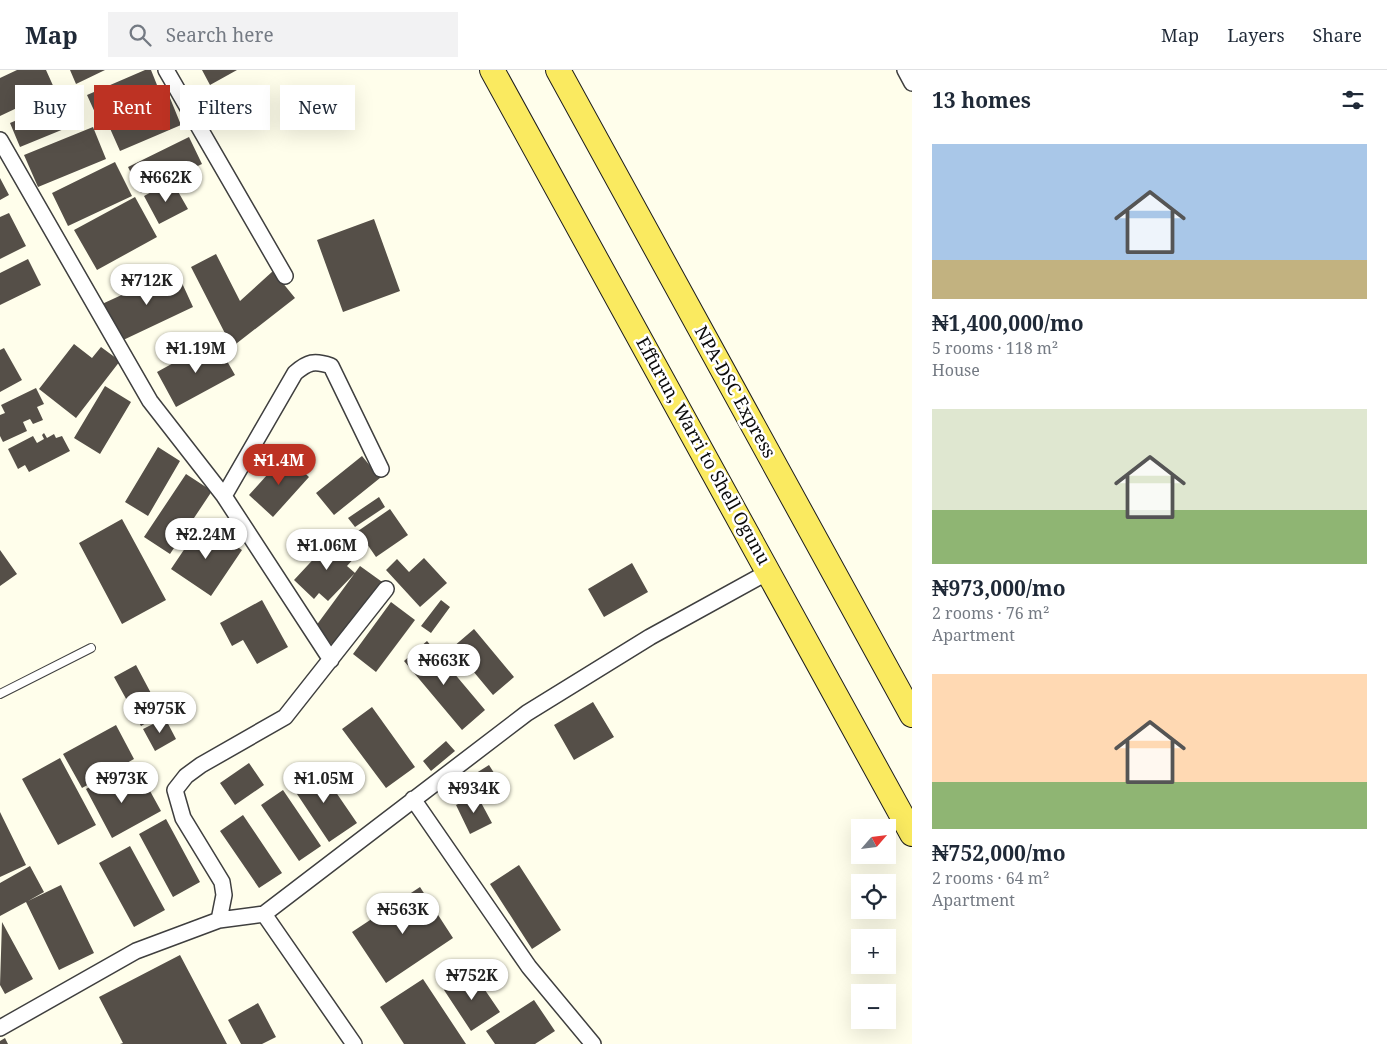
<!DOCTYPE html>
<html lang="en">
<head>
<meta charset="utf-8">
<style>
  :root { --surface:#fff; --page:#f2f2f3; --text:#1f2937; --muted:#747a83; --line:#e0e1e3; --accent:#bd3223 }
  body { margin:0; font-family:"Noto Serif",serif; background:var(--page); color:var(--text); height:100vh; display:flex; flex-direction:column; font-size:19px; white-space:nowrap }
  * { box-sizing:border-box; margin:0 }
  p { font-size:16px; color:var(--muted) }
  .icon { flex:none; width:28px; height:28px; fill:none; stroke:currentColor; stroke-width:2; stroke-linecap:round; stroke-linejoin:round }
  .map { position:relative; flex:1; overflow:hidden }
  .side { display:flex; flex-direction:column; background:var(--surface); width:475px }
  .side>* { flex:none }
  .guide { position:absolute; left:15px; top:15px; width:475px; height:45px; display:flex; gap:10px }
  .needle { width:32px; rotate:62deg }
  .controls { position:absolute; left:851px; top:749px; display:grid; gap:10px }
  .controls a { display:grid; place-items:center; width:45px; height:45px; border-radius:0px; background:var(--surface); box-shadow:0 5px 20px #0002; font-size:25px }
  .price { position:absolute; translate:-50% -42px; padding:0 11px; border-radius:18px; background:#fff; color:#222; font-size:16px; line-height:32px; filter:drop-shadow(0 1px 2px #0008) }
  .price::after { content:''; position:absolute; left:50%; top:30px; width:15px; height:11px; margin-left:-8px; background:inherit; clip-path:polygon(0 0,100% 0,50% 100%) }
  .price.selected { background:var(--accent); color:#fff }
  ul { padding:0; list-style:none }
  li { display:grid; align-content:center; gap:10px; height:265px; padding:0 20px }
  li span { display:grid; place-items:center; height:155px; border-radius:0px; color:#555 }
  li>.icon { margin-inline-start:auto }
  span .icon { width:90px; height:90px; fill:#fffc; stroke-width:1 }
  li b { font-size:21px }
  h2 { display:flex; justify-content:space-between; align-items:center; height:60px; padding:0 20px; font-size:21px }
  .chip { padding:0 18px; border-radius:0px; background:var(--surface); box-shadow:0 5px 20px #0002; font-size:18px; line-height:45px }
  .chip.selected { background:var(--accent); color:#fff }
  header { display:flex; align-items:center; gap:30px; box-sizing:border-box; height:70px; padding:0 25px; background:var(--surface); border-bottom:1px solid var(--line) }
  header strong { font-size:24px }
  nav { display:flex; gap:28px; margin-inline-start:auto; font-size:18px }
  .search { width:350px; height:45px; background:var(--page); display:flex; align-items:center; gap:12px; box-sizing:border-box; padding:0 18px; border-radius:0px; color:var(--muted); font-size:19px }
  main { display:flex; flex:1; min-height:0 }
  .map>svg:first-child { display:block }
  .building { fill:#554f48 }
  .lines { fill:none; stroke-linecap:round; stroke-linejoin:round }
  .lane-casing { stroke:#3f3f3f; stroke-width:10 }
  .street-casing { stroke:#3f3f3f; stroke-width:18 }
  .primary-casing { stroke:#1d1d1d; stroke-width:26 }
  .lane { stroke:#fff; stroke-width:8 }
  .street { stroke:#fff; stroke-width:15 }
  .primary { stroke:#faea60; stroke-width:24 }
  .labels { text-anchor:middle; stroke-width:5; stroke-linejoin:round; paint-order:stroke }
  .street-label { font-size:18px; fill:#0c0c0c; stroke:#fff }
</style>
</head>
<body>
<header>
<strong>Map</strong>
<div class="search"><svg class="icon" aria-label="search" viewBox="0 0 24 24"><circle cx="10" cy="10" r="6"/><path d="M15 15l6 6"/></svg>Search here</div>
<nav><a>Map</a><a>Layers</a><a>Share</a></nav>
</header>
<main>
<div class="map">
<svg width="912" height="974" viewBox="0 0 912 974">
  <rect width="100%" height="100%" fill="#fffeeb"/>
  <!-- building -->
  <path class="building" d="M17 0H46L55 20 0 46V8Z
    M70 0H105L76 14Z
    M145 0H151L159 20 97 47 87 25Z
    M202 0H237L210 15Z
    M71 27 81 52 20 77 10 53Z
    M170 28 181 55 120 81 108 54Z
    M93 57 106 89 38 117 24 85Z
    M189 67 202 94 141 123 128 97Z
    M115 92 132 126 68 156 52 123Z
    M0 108 9 125 0 130Z
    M172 111 188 139 159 154 144 126Z
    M135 127 157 167 97 200 74 160Z
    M9 143 26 176 0 189V147Z
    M374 149 400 221 343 242 317 170Z
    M216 184 240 231 273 201 295 228 232 277 191 197Z
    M28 189 41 215 0 235V203Z
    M176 200 193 237 119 272 102 234Z
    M215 270 235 305 176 337 157 302Z
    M74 274 92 288 101 277 120 291 76 348 39 319Z
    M4 278 22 310 0 322V280Z
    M105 316 131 332 100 384 74 368Z
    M36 318 44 334 37 337 43 350 33 354 30 349 23 352 27 361 3 372 0 366V345L5 343 1 335Z
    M44 363 47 368 54 364 56 368 62 366 70 381 29 402 25 395 18 399 8 379 33 366 37 373 44 369 42 365Z
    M158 377 180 391 148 446 125 432Z
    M285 385 309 407 273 447 249 425Z
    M362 386 380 408 334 445 316 423Z
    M186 404 212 421 170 484 144 467Z
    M379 427 385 437 355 457 348 448Z
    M390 439 408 465 376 487 358 461Z
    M122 449 166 530 122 554 79 473Z
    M202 453 242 480 211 526 171 499Z
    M335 466 356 486 347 496 355 503 328 531 319 523 314 529 294 510Z
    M0 480 17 504 0 516Z
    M424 488 447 513 420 537 386 500 397 489 409 502Z
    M632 493 648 522 604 547 588 519Z
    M360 496 385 514 337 578 313 560Z
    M262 530 288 577 257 594 243 570 232 576 220 553Z
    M441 530 450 537 431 563 421 556Z
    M391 532 415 550 376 602 353 584Z
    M474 559 514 607 493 625 453 577Z
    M427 571 485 640 462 660 404 591Z
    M136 595 162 644 141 656 114 607Z
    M593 632 614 667 574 690 554 655Z
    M372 637 415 697 386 718 342 659Z
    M165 648 176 669 155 681 143 659Z
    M116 655 134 689 82 718 63 684Z
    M446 671 455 681 431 701 423 691Z
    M60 688 96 755 58 775 22 709Z
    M249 693 264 715 235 735 220 713Z
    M489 695 503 717 488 727 473 705Z
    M318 696 357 753 329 772 291 715Z
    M114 703 124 721 144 710 161 741 112 768 86 719Z
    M283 720 321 776 299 791 261 735Z
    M477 725 492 753 470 764 456 735Z
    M0 742 26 795 0 807Z
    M243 745 282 803 259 818 220 761Z
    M166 749 200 812 173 827 139 764Z
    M130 776 165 840 134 857 99 793Z
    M519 795 561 860 532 879 490 814Z
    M30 796 44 822 28 831 61 815 94 883 59 900 26 832 0 846V813Z
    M420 817 453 868 386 913 352 862Z
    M2 852 33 909 5 924 0 915Z
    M180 885 227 974H120L123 973 99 927Z
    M472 901 500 942 471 961 444 920Z
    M423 909 466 974H404L380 937Z
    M534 930 555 961 535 974H495L486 961Z
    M258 933 276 967 262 974H241L228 950Z
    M5 968 8 974H0V971Z"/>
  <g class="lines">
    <!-- lane casing -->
    <g class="lane-casing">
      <path id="lane" d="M0 624 91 578"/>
    </g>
    <!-- street casing -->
    <g class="street-casing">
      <path id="street" d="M166 0 285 206
        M905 0 912 13
        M0 70 150 331 224 426 331 590
        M224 426 295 303C308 292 314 290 331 296L381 399
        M413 729 529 897 593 974
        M264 844 354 974
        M219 850 224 825 222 812 183 748 175 720 186 706 201 695 285 647 386 519
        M0 958 136 881 219 850 264 844 527 643 650 567 770 501"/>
    </g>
    <!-- primary casing -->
    <g class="primary-casing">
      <path id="primary" d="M492 0 912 764
        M558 0 912 645"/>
    </g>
    <!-- lane -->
    <use href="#lane" class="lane"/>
    <!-- street -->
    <use href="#street" class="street"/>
    <!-- primary -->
    <use href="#primary" class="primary"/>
  </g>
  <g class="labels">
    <!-- street labels -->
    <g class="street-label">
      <text transform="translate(735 322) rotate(61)" y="6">NPA-DSC Express</text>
      <text transform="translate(703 381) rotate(61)" y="6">Effurun, Warri to Shell Ogunu</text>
    </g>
  </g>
</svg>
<div class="controls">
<a><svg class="needle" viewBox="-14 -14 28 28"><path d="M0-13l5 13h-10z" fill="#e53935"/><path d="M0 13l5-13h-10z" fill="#747a83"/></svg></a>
<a><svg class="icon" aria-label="locate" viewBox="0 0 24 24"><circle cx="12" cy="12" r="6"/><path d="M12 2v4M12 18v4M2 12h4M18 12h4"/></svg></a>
<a>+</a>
<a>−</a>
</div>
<b class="price" style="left:166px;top:133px">₦662K</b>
<b class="price" style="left:147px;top:236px">₦712K</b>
<b class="price" style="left:196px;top:304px">₦1.19M</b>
<b class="price selected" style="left:279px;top:416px">₦1.4M</b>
<b class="price" style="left:206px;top:490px">₦2.24M</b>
<b class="price" style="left:327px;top:501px">₦1.06M</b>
<b class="price" style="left:444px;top:616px">₦663K</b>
<b class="price" style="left:160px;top:664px">₦975K</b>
<b class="price" style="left:122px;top:734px">₦973K</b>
<b class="price" style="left:324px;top:734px">₦1.05M</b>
<b class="price" style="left:474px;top:744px">₦934K</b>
<b class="price" style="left:403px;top:865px">₦563K</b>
<b class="price" style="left:472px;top:931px">₦752K</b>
<div class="guide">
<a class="chip">Buy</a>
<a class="chip selected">Rent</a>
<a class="chip">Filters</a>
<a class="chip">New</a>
</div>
</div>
<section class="side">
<h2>13 homes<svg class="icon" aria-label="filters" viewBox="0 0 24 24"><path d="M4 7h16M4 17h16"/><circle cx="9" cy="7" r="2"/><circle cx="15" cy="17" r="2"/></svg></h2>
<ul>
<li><span style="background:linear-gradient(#a9c7e8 75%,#c2b280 0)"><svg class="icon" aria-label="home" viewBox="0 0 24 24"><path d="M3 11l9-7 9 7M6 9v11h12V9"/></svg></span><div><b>₦1,400,000/mo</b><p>5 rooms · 118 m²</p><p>House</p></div></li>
<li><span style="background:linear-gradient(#dfe7d0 65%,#8fb573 0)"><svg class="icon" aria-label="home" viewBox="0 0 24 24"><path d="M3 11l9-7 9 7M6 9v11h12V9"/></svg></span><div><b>₦973,000/mo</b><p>2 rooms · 76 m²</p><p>Apartment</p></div></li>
<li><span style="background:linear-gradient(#ffd9b3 70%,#8fb573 0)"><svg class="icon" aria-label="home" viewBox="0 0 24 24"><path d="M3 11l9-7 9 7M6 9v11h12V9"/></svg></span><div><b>₦752,000/mo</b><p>2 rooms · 64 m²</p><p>Apartment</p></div></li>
</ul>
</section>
</main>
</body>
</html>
